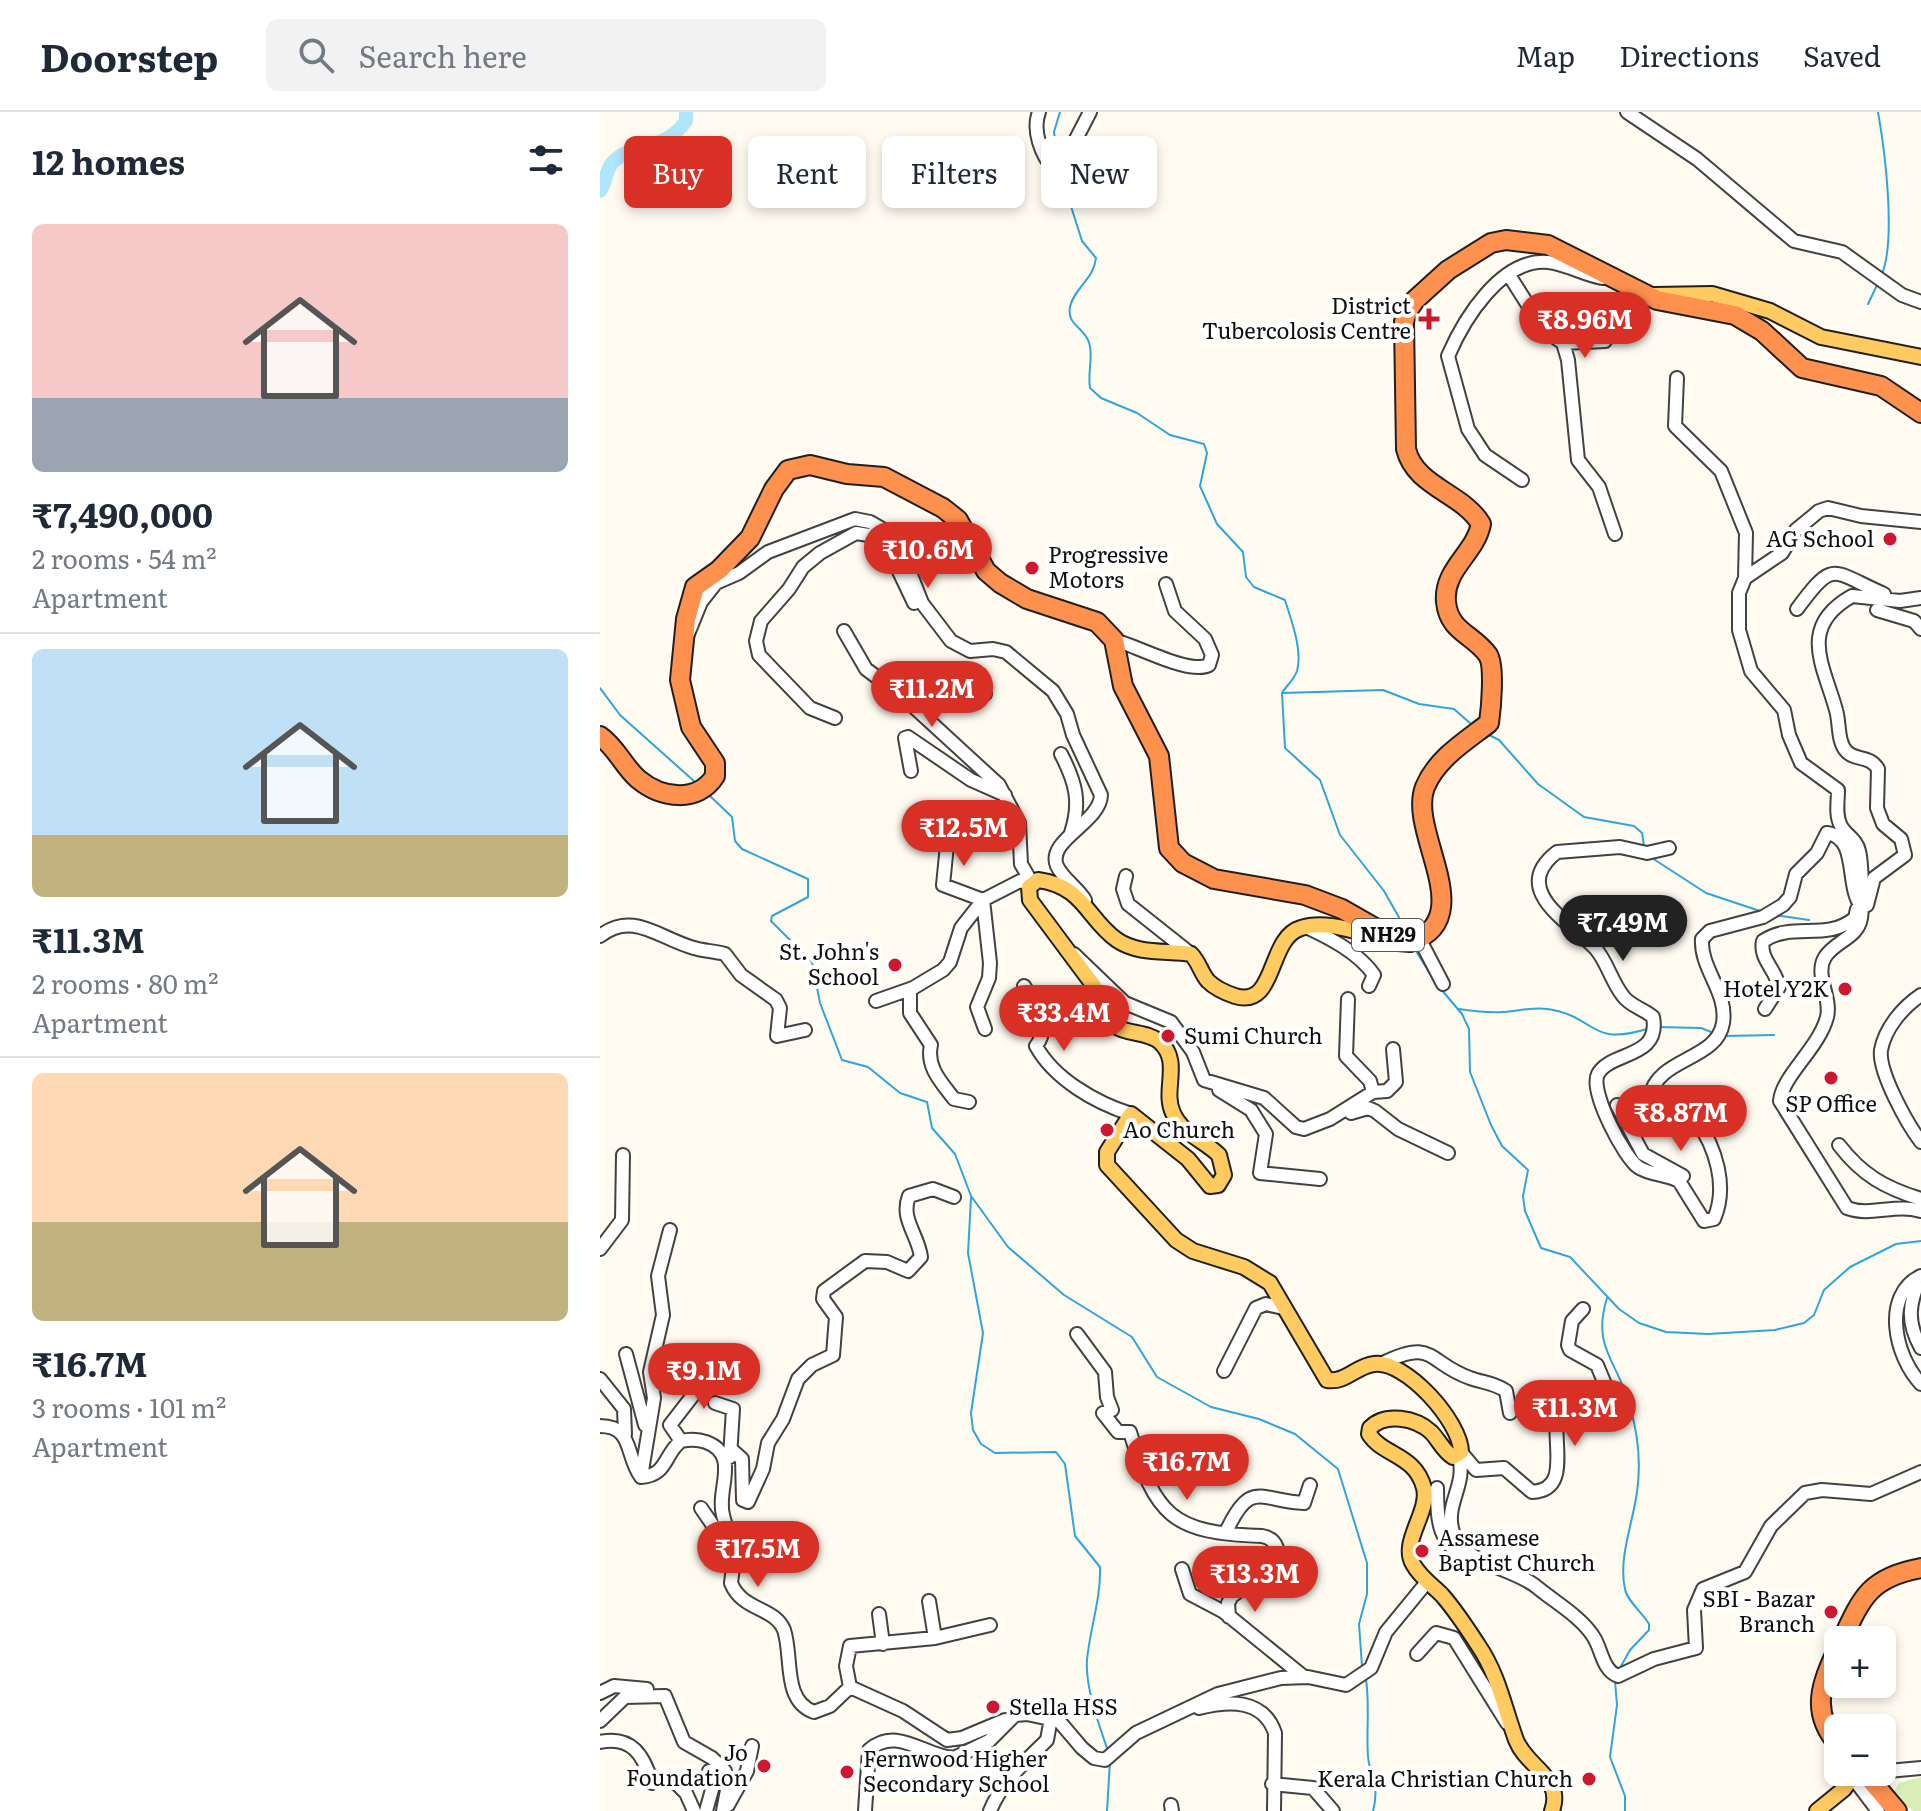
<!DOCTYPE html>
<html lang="en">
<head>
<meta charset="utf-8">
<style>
  :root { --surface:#fff; --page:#f2f2f3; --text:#1f2937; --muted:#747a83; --line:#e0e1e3; --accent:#d93025 }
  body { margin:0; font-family:Literata,serif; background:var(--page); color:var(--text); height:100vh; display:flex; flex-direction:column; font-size:30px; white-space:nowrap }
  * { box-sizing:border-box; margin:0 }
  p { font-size:26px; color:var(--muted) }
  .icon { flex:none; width:44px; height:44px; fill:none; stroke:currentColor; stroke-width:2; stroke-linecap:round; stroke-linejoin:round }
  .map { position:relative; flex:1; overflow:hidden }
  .side { display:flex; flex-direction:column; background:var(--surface); width:600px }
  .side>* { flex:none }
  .top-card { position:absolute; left:24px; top:24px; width:760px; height:72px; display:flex; gap:16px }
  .buttons { position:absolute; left:1224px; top:1514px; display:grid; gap:16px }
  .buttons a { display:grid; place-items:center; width:72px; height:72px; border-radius:12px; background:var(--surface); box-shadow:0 4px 12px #0003; font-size:40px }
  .price { position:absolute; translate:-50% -68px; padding:0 18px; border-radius:28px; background:var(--accent); color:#fff; font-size:26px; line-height:52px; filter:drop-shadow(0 2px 4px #0008) }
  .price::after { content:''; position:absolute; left:50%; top:48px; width:24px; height:18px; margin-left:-12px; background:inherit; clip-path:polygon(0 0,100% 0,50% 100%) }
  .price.current { background:#222; color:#fff }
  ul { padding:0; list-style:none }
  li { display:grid; align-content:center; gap:16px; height:424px; padding:0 32px }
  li+li { border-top:2px solid var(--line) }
  li span { display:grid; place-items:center; height:248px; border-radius:12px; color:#555 }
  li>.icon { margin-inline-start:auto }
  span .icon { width:144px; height:144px; fill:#fffc; stroke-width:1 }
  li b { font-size:34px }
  h2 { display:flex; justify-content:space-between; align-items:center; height:96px; padding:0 32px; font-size:34px }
  .tag { padding:0 28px; border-radius:12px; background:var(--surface); box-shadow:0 4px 12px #0003; font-size:28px; line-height:72px }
  .tag.current { background:var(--accent); color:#fff }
  header { display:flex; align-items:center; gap:48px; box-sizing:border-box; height:112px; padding:0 40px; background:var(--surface); border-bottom:2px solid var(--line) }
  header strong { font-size:38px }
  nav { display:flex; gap:44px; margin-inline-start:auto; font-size:28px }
  .search { width:560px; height:72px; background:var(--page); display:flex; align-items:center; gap:20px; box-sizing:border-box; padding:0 28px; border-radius:12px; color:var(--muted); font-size:30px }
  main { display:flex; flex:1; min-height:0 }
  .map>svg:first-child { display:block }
  .green { fill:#d8eeb6 }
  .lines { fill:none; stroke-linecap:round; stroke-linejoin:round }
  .stream { stroke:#2fa5db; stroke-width:2 }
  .river { stroke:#b0e6fc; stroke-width:14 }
  .minor-casing { stroke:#424242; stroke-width:16 }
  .major-casing { stroke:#202020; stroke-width:18 }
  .highway-casing { stroke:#202020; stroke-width:22 }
  .minor { stroke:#fff; stroke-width:12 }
  .major { stroke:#ffcb61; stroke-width:14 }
  .highway { stroke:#ff914f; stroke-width:18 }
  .poi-dot { fill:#ce1830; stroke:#fff; stroke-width:3 }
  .labels { text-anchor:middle; stroke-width:8; stroke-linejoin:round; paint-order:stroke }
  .shield { fill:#fff; stroke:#575757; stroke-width:2 }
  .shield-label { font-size:20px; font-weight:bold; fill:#0f0f0f }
  .poi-label { font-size:22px; fill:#0f0f0f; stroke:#fff; text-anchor:end }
</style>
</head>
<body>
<header>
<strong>Doorstep</strong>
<div class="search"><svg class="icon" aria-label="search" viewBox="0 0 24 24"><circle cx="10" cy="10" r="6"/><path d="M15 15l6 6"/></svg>Search here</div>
<nav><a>Map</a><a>Directions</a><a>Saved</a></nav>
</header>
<main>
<section class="side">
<h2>12 homes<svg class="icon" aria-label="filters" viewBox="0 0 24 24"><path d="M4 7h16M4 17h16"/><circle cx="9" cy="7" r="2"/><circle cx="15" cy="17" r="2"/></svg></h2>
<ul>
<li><span style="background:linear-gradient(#f6c9c9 70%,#9aa5b1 0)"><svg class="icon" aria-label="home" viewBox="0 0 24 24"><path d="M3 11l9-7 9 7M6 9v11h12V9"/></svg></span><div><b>₹7,490,000</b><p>2 rooms · 54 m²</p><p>Apartment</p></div></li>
<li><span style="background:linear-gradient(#bfe0f5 75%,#c2b280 0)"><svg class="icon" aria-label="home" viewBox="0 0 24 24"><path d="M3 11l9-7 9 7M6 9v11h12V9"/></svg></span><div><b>₹11.3M</b><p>2 rooms · 80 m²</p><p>Apartment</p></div></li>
<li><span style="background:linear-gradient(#ffd9b3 60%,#c2b280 0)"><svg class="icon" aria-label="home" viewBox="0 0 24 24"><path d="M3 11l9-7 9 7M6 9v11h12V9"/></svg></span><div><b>₹16.7M</b><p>3 rooms · 101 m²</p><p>Apartment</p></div></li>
</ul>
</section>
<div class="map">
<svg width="1321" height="1699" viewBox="0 0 1321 1699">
  <rect width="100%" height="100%" fill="#fffbf1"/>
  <!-- green -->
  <path class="green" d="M1321 1665V1699H1313L1292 1683 1299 1671Z"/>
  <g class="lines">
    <!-- stream -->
    <path class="stream" d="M1278 0C1285 39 1296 127 1282 162
      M458 49 454 20 460 0
      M461 63 482 129 496 146C494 167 474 176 470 195 467 211 480 214 487 226 495 240 487 261 490 276L501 286 537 301 570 323 604 332 607 341 600 374 617 412 643 440 646 465 654 475 685 488C691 508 703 538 697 559 694 568 686 574 682 581L685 636 720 668 740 723 784 779 809 823
      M1268 192 1278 171
      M0 576 20 603 95 670
      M682 581 783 578 819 592 854 597 871 612
      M889 623 899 628 938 672 984 705 1034 714 1042 721 1044 734
      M108 682 132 705 135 729 142 737 208 767V785L172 804 171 809 212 850 220 891 242 948 268 955 300 981 327 990 332 1016 355 1042 371 1084 408 1135 464 1183 532 1225 557 1265 611 1295 659 1307 695 1322 738 1357 767 1451V1482L759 1512 762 1554
      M1052 746 1106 781 1160 799
      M1175 803 1209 808
      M814 836 836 871
      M840 876 862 902 869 917 870 960 891 1013 902 1034 928 1058 923 1084 925 1099 941 1136 970 1145 1019 1197 1039 1211 1066 1220 1108 1222 1175 1218 1204 1211 1214 1203 1224 1178 1250 1155 1296 1132 1321 1129
      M859 897C873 899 888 901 903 900 917 899 933 895 947 897 997 904 988 935 1047 917
      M1058 915 1101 916 1114 921
      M1124 924 1174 923
      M371 1086 368 1141 383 1221 371 1301 373 1318 381 1332 395 1341 456 1340 465 1352 475 1424 500 1455C501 1487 490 1516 487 1548 485 1575 499 1613 508 1639
      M1007 1186C991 1237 1019 1250 1030 1295 1038 1322 1041 1352 1037 1380 1033 1411 1018 1446 1025 1477 1027 1489 1043 1501 1049 1512V1518L1030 1538 1020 1556
      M766 1567C770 1595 766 1619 768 1644 770 1668 780 1672 773 1699
      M1015 1569 1017 1593 1010 1645 1025 1684V1699
      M507 1699 510 1649"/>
    <!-- river -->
    <path class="river" d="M0 79C7 70 5 58 13 50 33 29 63 41 86 9V0"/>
    <!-- minor casing -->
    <g class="minor-casing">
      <path id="minor" d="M439 0C432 18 441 43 454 57L460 58 490 0
        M1027 0 1097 47 1194 129 1242 140 1302 183 1321 190
        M909 163 943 217 963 231 968 248 978 348 999 375 1015 422
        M963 231 1005 229
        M1077 266 1075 314 1121 359 1146 421 1145 466
        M922 368 885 343 868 317 848 244C864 207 901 146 948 150 967 152 984 163 1003 166
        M1321 410 1261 404 1228 396 1219 399 1196 418 1182 441 1145 466 1139 481V518L1151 559 1184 598 1189 623 1201 651 1238 678C1238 690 1235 703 1241 714 1246 723 1257 728 1259 739 1262 750 1263 794 1261 806 1258 826 1235 829 1225 845 1214 863 1232 885 1227 905 1219 936 1182 964 1180 989L1247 1096C1271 1105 1295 1091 1321 1099
        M295 451 314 491
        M1197 497C1235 446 1231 459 1284 482
        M1277 498 1314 509 1321 517
        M244 519 266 557 302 584 399 673 419 711 421 752 432 771
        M88 522 101 490 116 471 139 461 168 440 255 407 270 410 284 418 300 435 322 491 351 529 370 539 393 537 406 540 453 579 467 602 473 623 501 683C500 711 446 728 457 754 463 767 478 776 485 788
        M514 528C538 534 589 563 609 553L612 543 605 527 575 499 566 472
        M302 584 303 575 309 573 350 589 385 582
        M235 606 210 596 159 543 156 529 161 509 189 477 203 455 220 441 256 421 287 426
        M461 642C476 671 481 690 471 721
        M311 659 305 626 308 625 371 668 405 683
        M1069 736 1047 741 1020 735 957 740C908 778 971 811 995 836 1007 849 1011 869 1023 884 1030 894 1044 897 1053 905 1061 947 1010 939 998 962 989 979 1024 1045 1038 1055 1050 1063 1066 1062 1079 1069L1104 1109 1114 1107C1128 1075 1116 1035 1096 1008L1058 994 1050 985C1057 945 1117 949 1123 911 1128 880 1100 857 1102 827L1110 819 1163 805 1183 793 1190 785 1196 762 1217 741 1227 721C1259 726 1245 773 1261 794
        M526 764 523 777 528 792 591 842
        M1267 793 1274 766 1305 743 1301 727 1283 712 1277 696 1278 657C1270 643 1256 649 1247 640 1237 630 1240 611 1236 598 1224 554 1197 515 1252 484L1300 489 1321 486
        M706 815C730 826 759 841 774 863L769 874
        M0 824C33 798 60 827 94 836 104 839 114 839 125 842L141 863 176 888 180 896 177 924 205 918
        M819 826 843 872
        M474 842 525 891 571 910 593 940 604 968 664 986 696 1015 704 1017 730 1007 773 980 770 969 746 944 748 887
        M424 874C435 892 452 913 436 934 454 967 496 991 531 1002
        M310 878V901L331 933C326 955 341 970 354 987L369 990
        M1321 883C1303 895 1285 916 1281 938 1278 960 1308 1013 1321 1030
        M276 889 313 876 343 858 350 850 361 816 383 788 343 773 348 723
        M1165 897 1179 875C1176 857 1159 847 1163 829 1193 809 1226 830 1255 806L1257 797
        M385 917 377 895 389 866 390 851 383 788 420 769 432 771
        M619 978 651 998 666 1022 660 1061 720 1067
        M773 980 787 979 796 970 793 937
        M1017 993 1043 1042 1083 1064
        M751 1001 768 996 775 999 798 1017 848 1041
        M1239 1033C1262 1063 1285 1076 1321 1087
        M0 1137 22 1108 23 1043
        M1321 1164C1281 1183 1295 1245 1321 1272
        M1321 1164C1309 1191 1306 1209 1321 1236
        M477 1222 505 1260 507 1285 512 1298 503 1301 518 1320H530C556 1404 571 1421 662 1424 678 1427 682 1442 673 1455L632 1484 628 1491 629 1505
        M26 1242 45 1313
        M781 1252C835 1225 827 1251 870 1266 883 1271 893 1270 906 1279L910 1301
        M624 1259 656 1196 666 1192 683 1196
        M0 1267 24 1297 25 1322
        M115 1291 133 1297 130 1345
        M0 1314C34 1314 25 1344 41 1365 68 1363 64 1342 81 1329 90 1327 98 1327 106 1330 141 1343 116 1377 123 1403 130 1431 136 1440 131 1471 142 1499 175 1495 184 1518 193 1544 182 1589 214 1600L230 1594 250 1575 303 1599 347 1628 362 1626 405 1608
        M81 1329 70 1313 104 1269
        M132 1338 142 1347 143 1388 148 1390 163 1357 168 1331 183 1307 198 1267 212 1253 233 1243 236 1205 223 1187 224 1179 265 1149 287 1150 308 1159 321 1145C318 1122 300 1107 309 1084L333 1077 354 1085
        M861 1340 876 1358 904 1356 932 1380C977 1378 945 1317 962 1292L1011 1293 1012 1289 997 1253 970 1238 968 1233 972 1209 983 1197
        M859 1344C867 1374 844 1392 853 1420 865 1454 914 1455 938 1476 955 1490 981 1505 993 1524 1002 1537 1002 1558 1018 1564L1054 1547 1096 1536 1094 1498 1103 1477 1145 1460 1171 1414 1205 1381 1222 1378 1271 1382 1321 1360
        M41 1365 54 1286 50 1260 63 1203 58 1164 70 1118
        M837 1376C837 1409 838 1435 872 1448
        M101 1396 132 1441
        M626 1420C651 1366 660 1389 704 1391L710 1373
        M582 1457 590 1482 624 1500 704 1565
        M329 1489 335 1526
        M279 1502 283 1532
        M817 1542 836 1521 854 1526 907 1611
        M250 1575 246 1554 250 1534 335 1526 390 1513
        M0 1581 14 1574 47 1577
        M599 1596C628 1589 663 1586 675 1621L674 1699
        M0 1609 25 1585 65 1584 84 1630 112 1646 125 1659 127 1678 123 1699
        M0 1630C32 1623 44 1644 52 1671
        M1277 1660 1321 1656
        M1253 1666 1278 1699
        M76 1671 86 1681 94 1699
        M672 1672 713 1676 733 1699
        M128 1693 147 1659 152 1634
        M571 1693 572 1699
        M106 1699 113 1674 109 1659
        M265 1699 269 1638C297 1613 325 1645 354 1646L389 1629 415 1603 427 1602 459 1609 482 1636 494 1646 505 1648 536 1621 618 1582 681 1566 708 1565 746 1573 771 1556 786 1520 827 1470
        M390 1699C402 1669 426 1649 447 1628L451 1606"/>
    </g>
    <!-- major casing -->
    <g class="major-casing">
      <path id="major" d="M1054 183 1112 182 1170 199 1221 225 1321 245
        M787 827C760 822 728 807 701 816 667 826 677 897 635 884 626 881 615 876 608 869 601 861 599 850 591 842 567 838 539 843 517 828 487 807 484 774 438 768L429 775 430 788 494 874 513 913C527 923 547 919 560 930 582 950 562 978 573 1001 582 1022 604 1028 619 1043L624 1063 618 1073 610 1074 588 1047 531 1002 507 1040V1053L576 1128 593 1139 644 1155 670 1171 727 1268C746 1271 756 1254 774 1252 805 1247 861 1310 861 1340L853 1345C843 1339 839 1328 831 1320 816 1306 785 1300 770 1316L769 1322C783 1344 815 1342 824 1376 830 1400 800 1430 813 1452 820 1465 832 1473 842 1483 855 1498 867 1516 878 1533 898 1562 904 1595 916 1628 927 1656 964 1665 952 1699
        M1217 1699 1244 1677 1256 1660"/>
    </g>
    <!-- highway casing -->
    <g class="highway-casing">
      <path id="highway" d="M0 624C17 636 23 654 38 667 62 687 98 691 115 664V651L91 615 80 568 86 507 95 475 119 458 150 426 174 377 188 358 210 353 247 362 284 365 343 396 358 408 386 459 400 471 427 487 497 510 514 528 523 574 559 644 569 736 583 751 614 767 705 783 742 797 798 829 810 830C881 806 807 720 825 675 837 646 866 629 889 611 891 597 895 554 888 543 873 522 849 520 846 490 843 457 875 442 881 412 863 381 815 375 806 337L804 210 807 200 815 188 848 158 891 131 906 128 948 133 1057 188 1135 203 1162 219 1202 256 1281 274 1321 301
        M1242 1528C1262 1484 1271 1465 1321 1456
        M1238 1536C1221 1572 1210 1600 1238 1632
        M1264 1660 1297 1699"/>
    </g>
    <!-- minor -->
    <use href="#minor" class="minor"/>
    <!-- major -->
    <use href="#major" class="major"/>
    <!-- highway -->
    <use href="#highway" class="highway"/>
  </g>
  <!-- markers -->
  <g class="poi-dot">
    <path d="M825 195h8v8h8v8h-8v8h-8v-8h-8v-8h8z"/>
    <circle cx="1290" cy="427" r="8"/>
    <circle cx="432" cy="456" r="8"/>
    <circle cx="295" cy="853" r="8"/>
    <circle cx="1245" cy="877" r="8"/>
    <circle cx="568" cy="924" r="8"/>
    <circle cx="1231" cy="966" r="8"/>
    <circle cx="507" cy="1018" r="8"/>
    <circle cx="822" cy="1439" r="8"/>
    <circle cx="1231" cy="1500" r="8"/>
    <circle cx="393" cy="1595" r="8"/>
    <circle cx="164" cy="1654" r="8"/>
    <circle cx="247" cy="1660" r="8"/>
    <circle cx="989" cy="1667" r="8"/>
  </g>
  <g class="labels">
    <!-- shield labels -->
    <rect class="shield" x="752" y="807" width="72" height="32" rx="6"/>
    <g class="shield-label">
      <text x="788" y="830">NH29</text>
    </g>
    <!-- poi labels -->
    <g class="poi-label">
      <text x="811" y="202">District<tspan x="811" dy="25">Tubercolosis Centre</tspan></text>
      <text x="1274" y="435">AG School</text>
      <text x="448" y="451" text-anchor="start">Progressive<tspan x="448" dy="25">Motors</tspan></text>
      <text x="279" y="848">St. John's<tspan x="279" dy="25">School</tspan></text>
      <text x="1229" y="885">Hotel Y2K</text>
      <text x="584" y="932" text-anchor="start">Sumi Church</text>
      <text x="1231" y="1000" text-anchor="middle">SP Office</text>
      <text x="523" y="1026" text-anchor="start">Ao Church</text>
      <text x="838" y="1434" text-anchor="start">Assamese<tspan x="838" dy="25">Baptist Church</tspan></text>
      <text x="1215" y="1495">SBI - Bazar<tspan x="1215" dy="25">Branch</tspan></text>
      <text x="409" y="1603" text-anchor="start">Stella HSS</text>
      <text x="148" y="1649">Jo<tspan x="148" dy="25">Foundation</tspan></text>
      <text x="263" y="1655" text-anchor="start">Fernwood Higher<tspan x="263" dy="25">Secondary School</tspan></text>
      <text x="973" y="1675">Kerala Christian Church</text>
    </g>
  </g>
</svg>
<div class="buttons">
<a>+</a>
<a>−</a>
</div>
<b class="price" style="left:985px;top:248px">₹8.96M</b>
<b class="price" style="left:328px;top:478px">₹10.6M</b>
<b class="price" style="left:332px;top:617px">₹11.2M</b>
<b class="price" style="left:364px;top:756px">₹12.5M</b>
<b class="price current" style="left:1023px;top:851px">₹7.49M</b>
<b class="price" style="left:464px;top:941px">₹33.4M</b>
<b class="price" style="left:1081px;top:1041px">₹8.87M</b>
<b class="price" style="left:104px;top:1299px">₹9.1M</b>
<b class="price" style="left:975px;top:1336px">₹11.3M</b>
<b class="price" style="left:587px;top:1390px">₹16.7M</b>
<b class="price" style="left:158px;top:1477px">₹17.5M</b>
<b class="price" style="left:655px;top:1502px">₹13.3M</b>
<div class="top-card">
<a class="tag current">Buy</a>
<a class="tag">Rent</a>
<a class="tag">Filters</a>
<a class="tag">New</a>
</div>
</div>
</main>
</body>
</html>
